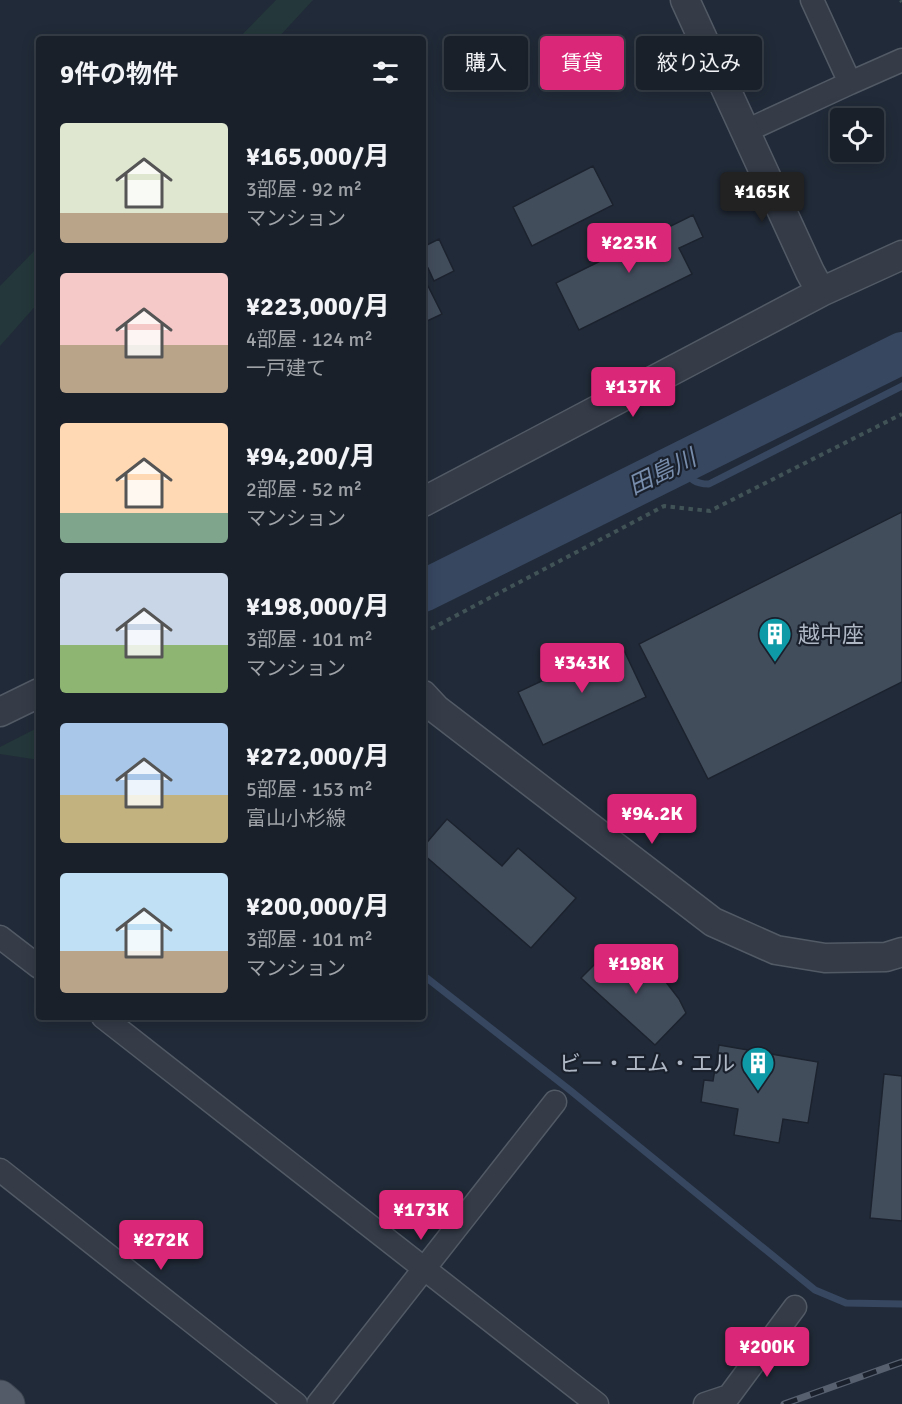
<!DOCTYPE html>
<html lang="ja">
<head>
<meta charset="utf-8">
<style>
  :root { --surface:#19202a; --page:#262d36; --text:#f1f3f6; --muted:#9fa3a8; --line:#373e47; --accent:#db2777 }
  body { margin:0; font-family:Signika,"Noto Sans JP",sans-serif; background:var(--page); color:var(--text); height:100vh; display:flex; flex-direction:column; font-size:22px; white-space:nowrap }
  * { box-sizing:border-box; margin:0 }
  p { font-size:20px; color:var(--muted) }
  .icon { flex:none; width:33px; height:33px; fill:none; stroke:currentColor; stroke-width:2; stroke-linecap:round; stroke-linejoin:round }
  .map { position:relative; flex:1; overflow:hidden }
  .drawer { position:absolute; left:36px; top:36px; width:390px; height:984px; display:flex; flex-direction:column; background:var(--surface); border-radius:6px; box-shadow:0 3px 15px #0003,0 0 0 2px var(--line) }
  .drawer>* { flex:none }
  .banner { position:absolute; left:444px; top:36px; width:368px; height:54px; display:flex; gap:12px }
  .fabs { position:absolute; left:830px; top:108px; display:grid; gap:12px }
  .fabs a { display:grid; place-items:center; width:54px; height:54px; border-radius:6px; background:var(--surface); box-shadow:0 3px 15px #0003,0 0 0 2px var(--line); font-size:30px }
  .price { position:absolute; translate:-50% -51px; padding:0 14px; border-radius:6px; background:var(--accent); color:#fff; font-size:20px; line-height:39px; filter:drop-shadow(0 2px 3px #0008) }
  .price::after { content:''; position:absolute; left:50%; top:36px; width:18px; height:14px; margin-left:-9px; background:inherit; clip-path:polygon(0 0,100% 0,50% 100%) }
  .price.active { background:#222; color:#fff }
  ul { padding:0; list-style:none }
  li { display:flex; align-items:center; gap:18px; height:150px; padding:0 24px }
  li span { display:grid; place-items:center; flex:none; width:168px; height:120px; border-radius:6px; color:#555 }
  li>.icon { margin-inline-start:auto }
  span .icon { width:72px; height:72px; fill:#fffc; stroke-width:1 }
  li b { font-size:26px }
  h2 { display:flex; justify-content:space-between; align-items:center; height:72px; padding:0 24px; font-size:26px }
  .tag { padding:0 21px; border-radius:6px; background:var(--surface); box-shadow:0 3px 15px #0003,0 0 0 2px var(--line); font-size:21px; line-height:54px }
  .tag.active { background:var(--accent); color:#fff }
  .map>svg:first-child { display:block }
  .green { fill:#24373a }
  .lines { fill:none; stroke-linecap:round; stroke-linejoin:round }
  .stream { stroke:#374760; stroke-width:7 }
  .river { stroke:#374760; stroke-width:42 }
  .building { fill:#424d5c; stroke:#1c232f; stroke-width:1.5 }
  .minor-casing { stroke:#525a66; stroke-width:25 }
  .tertiary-casing { stroke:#525a66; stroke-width:31 }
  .primary-casing { stroke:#3e4552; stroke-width:35 }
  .path { stroke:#415356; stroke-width:4; stroke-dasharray:4.5 4.5; stroke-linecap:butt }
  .minor { stroke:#353c48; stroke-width:22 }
  .tertiary { stroke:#353c48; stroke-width:28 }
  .primary { stroke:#535b68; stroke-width:33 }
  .rail-casing { stroke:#57606f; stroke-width:7 }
  .rail { stroke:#1a212d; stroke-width:4.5; stroke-dasharray:14; stroke-linecap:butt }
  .labels { text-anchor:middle; stroke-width:4.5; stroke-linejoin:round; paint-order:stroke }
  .poi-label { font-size:22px; fill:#afb7c5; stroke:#1a212d; text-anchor:start }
  .water-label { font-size:24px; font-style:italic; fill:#788dac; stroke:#1a212d }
</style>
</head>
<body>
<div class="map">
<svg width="902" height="1404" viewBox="0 0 902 1404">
  <rect width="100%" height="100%" fill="#212a38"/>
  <!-- green -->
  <path class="green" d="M276 0H313L277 39H238Z
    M39 246V302L0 346V286Z
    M39 727V760L0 754V747Z"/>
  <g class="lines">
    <!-- stream -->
    <path class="stream" d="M681 463C690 477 691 484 709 484L902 386
      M423 975 571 1091 815 1290 846 1303 902 1304"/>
    <!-- river -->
    <path class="river" d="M423 591 902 353"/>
  </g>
  <!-- building -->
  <path class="building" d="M593 166 613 205 532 246 513 207Z
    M693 215 703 237 679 248 692 274 579 330 556 283Z
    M423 237 427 245 439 239 454 271 434 281 428 268 423 270Z
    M428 286 442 314 423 323V288Z
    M902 512V682L708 779 639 644Z
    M621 644 646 697 543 745 518 692Z
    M447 819 502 866 518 848 576 898 531 948 423 854V847Z
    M612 947 636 971 655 973 666 982 679 999 686 1013 655 1045 581 978Z
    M719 1045 818 1062 808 1123 783 1119 779 1143 734 1135 738 1109 701 1102 704 1080 713 1081Z
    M884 1074 902 1076V1221L870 1218Z"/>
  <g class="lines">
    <!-- minor casing -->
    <g class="minor-casing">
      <path id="minor" d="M850 83 902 60
        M746 131 850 83 812 0
        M0 937 39 967
        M103 1017 597 1404
        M0 1170 296 1404
        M318 1404 555 1102
        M705 1404 729 1396 795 1307"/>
    </g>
    <!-- tertiary casing -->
    <g class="tertiary-casing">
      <path id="tertiary" d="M685 0 810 272 821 292
        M423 502 821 292 902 255
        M423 695 436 709 713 922 776 950 825 958 886 957 902 952
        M0 712 39 693"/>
    </g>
    <!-- primary casing -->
    <g class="primary-casing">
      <path id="primary" d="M0 1397 8 1404"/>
    </g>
    <!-- path -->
    <path class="path" d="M901 0 902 2
      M423 633 664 506 710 511 902 414"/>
    <!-- minor -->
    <use href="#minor" class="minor"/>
    <!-- tertiary -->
    <use href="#tertiary" class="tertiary"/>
    <!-- primary -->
    <use href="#primary" class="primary"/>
    <!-- rail casing -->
    <g class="rail-casing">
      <path id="rail" d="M784 1404 902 1362"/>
    </g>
    <!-- rail -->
    <use href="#rail" class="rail"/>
  </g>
  <!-- icons -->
  <defs>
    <g id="building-pin" transform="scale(1.725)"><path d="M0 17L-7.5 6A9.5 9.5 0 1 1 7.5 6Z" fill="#0f9aa8" stroke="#1a212d"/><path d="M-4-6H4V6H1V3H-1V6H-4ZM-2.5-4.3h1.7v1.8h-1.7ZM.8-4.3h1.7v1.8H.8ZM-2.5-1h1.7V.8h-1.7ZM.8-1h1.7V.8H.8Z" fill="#fff"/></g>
  </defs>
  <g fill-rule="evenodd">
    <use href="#building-pin" x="775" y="634"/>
    <use href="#building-pin" x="758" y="1063"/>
  </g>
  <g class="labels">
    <!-- poi labels -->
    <g class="poi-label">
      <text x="798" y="642">越中座</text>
      <text x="735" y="1071" text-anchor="end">ビー・エム・エル</text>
    </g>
    <!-- water labels -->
    <g class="water-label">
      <text transform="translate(662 472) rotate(-26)" y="8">田島川</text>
    </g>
  </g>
</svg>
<div class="fabs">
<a><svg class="icon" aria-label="locate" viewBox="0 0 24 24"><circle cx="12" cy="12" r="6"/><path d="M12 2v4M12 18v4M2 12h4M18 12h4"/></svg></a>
</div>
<b class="price active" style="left:762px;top:223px">¥165K</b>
<b class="price" style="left:629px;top:274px">¥223K</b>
<b class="price" style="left:633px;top:418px">¥137K</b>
<b class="price" style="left:582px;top:694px">¥343K</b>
<b class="price" style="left:652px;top:845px">¥94.2K</b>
<b class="price" style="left:636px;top:995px">¥198K</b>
<b class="price" style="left:421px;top:1241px">¥173K</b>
<b class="price" style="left:161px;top:1271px">¥272K</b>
<b class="price" style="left:767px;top:1378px">¥200K</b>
<div class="banner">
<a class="tag">購入</a>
<a class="tag active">賃貸</a>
<a class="tag">絞り込み</a>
</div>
<section class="drawer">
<h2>9件の物件<svg class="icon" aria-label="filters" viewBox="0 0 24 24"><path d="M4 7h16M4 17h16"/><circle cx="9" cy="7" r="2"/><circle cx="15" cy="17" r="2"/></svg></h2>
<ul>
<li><span style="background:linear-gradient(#dfe7d0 75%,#b9a48a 0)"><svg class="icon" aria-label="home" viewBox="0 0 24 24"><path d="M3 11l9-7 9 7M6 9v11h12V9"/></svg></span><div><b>¥165,000/月</b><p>3部屋 · 92 m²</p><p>マンション</p></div></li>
<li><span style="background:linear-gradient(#f6c9c9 60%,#b9a48a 0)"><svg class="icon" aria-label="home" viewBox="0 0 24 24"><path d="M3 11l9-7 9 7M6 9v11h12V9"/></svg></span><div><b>¥223,000/月</b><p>4部屋 · 124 m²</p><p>一戸建て</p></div></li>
<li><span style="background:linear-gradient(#ffd9b3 75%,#7fa58c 0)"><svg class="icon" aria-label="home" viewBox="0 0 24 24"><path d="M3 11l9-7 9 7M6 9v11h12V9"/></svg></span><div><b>¥94,200/月</b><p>2部屋 · 52 m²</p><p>マンション</p></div></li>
<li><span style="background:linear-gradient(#c9d6e8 60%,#8fb573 0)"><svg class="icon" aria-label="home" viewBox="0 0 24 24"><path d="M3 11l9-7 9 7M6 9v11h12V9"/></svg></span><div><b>¥198,000/月</b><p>3部屋 · 101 m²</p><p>マンション</p></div></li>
<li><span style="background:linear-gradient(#a9c7e8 60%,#c2b280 0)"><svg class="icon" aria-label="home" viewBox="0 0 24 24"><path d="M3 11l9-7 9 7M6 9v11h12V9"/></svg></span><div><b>¥272,000/月</b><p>5部屋 · 153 m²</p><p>富山小杉線</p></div></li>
<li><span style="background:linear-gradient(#bfe0f5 65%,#b9a48a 0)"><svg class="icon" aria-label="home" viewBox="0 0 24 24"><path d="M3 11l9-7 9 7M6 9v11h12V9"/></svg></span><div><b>¥200,000/月</b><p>3部屋 · 101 m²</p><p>マンション</p></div></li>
</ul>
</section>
</div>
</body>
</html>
